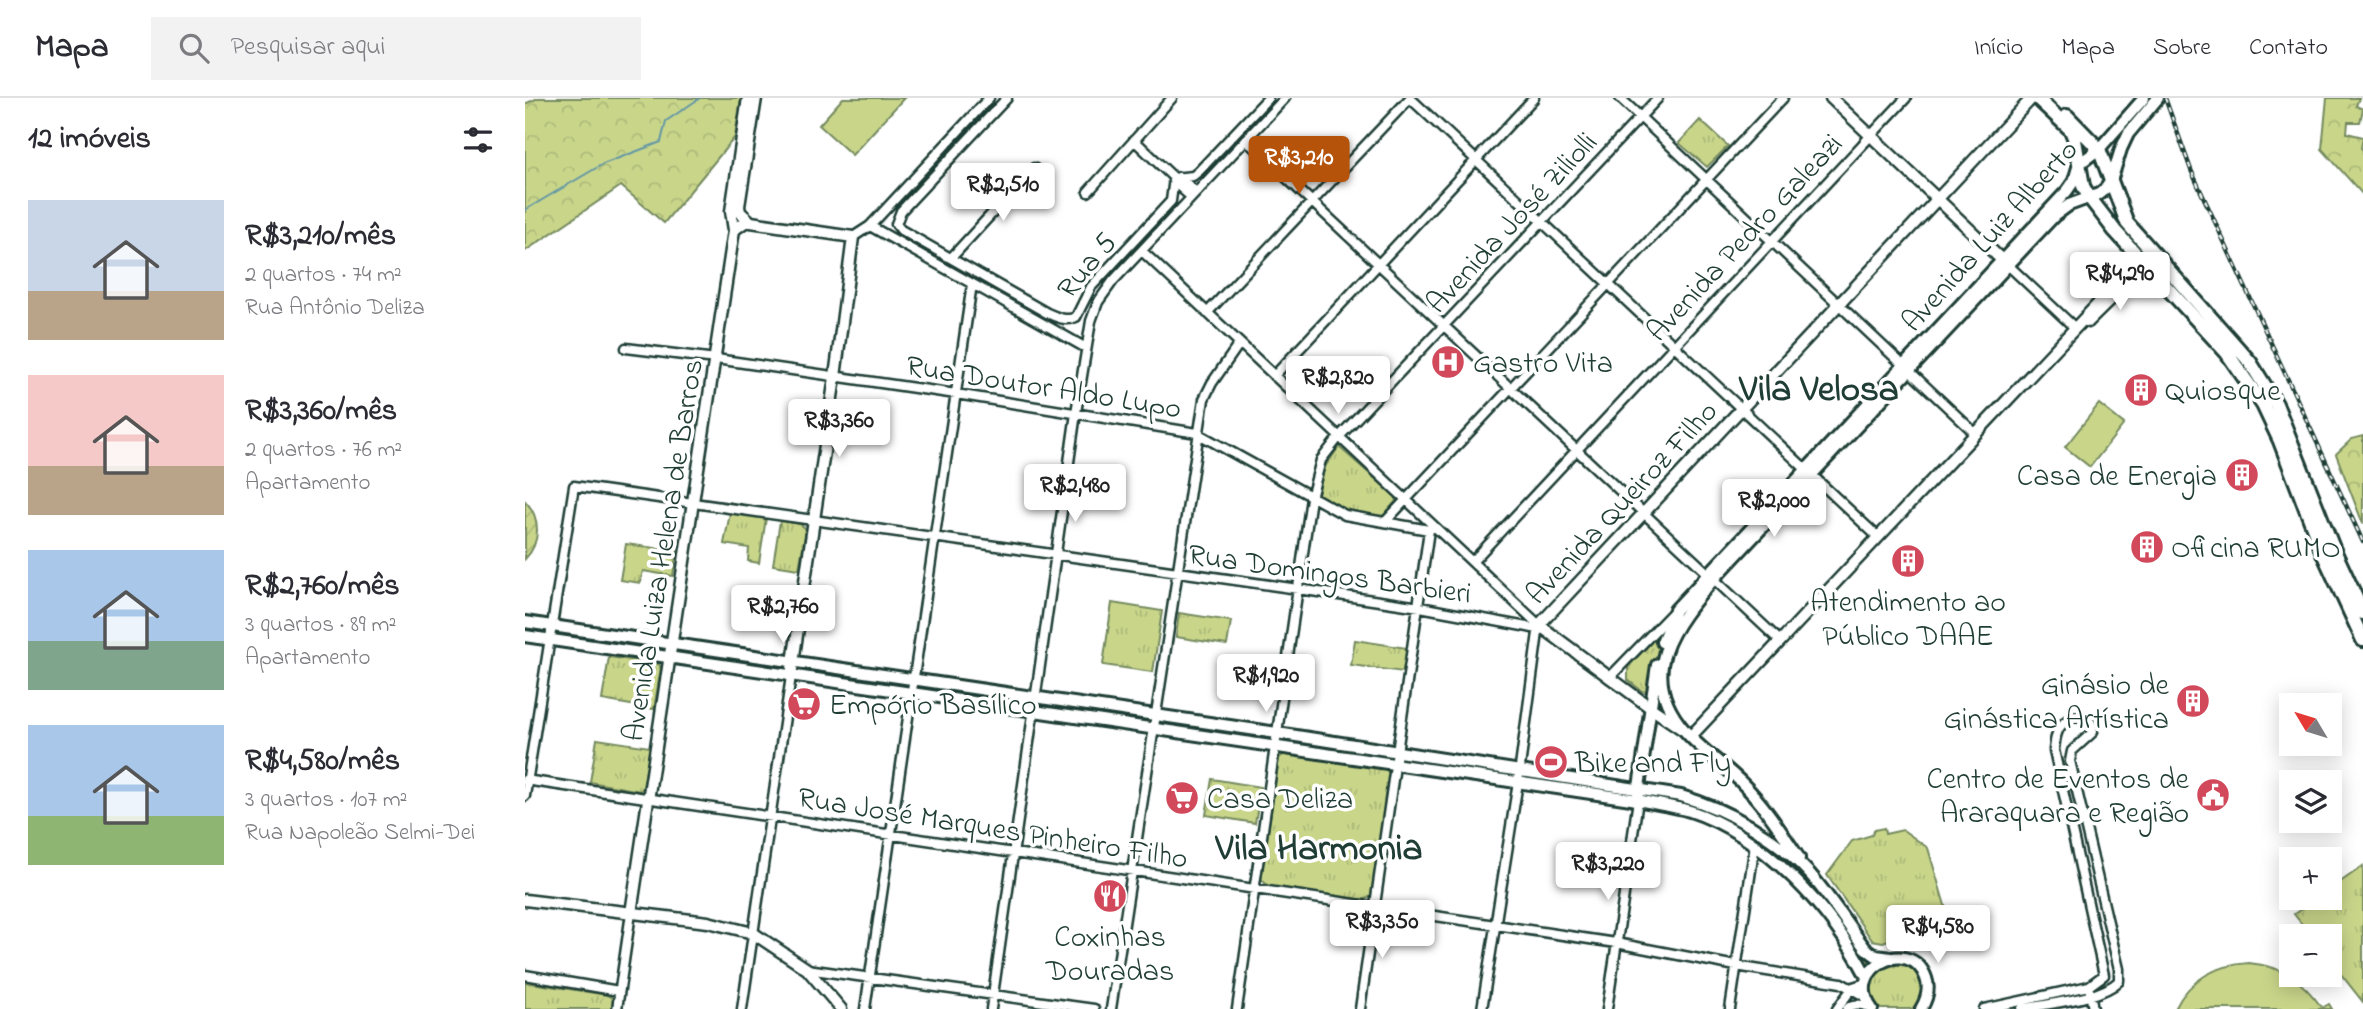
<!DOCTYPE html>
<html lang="pt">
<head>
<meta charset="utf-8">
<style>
  :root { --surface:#fff; --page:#f2f2f3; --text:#2b2b33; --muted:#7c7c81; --line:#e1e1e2; --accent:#b45309 }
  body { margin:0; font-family:"Indie Flower",sans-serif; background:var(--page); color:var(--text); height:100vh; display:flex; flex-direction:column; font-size:26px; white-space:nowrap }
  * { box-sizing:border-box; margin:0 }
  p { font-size:23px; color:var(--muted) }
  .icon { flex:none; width:38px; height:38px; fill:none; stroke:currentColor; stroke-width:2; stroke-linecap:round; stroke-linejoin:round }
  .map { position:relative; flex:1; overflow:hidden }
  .drawer { display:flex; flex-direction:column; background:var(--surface); width:525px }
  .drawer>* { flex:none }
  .needle { width:46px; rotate:308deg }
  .buttons { position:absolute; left:1754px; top:595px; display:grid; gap:14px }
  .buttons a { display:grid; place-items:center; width:63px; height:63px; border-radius:0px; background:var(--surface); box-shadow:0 4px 18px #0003; font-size:35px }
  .price { position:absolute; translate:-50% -60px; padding:0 16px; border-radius:7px; background:#fff; color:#222; font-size:23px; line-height:46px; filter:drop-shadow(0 2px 4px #0008) }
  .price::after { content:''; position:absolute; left:50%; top:42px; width:21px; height:16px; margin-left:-10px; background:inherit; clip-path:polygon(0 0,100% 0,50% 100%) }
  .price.on { background:var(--accent); color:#fff }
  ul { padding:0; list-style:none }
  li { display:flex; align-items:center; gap:21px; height:175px; padding:0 28px }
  li span { display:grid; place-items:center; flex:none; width:196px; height:140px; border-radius:0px; color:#555 }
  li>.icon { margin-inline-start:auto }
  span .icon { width:84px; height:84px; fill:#fffc; stroke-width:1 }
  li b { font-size:30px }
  h2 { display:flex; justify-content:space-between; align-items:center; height:84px; padding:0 28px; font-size:30px }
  header { display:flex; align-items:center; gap:42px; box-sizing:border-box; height:98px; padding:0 35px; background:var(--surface); border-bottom:2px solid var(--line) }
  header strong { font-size:33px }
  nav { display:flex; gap:38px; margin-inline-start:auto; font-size:24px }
  .search { width:490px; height:63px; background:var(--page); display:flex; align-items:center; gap:18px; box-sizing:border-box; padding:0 24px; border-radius:0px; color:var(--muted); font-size:26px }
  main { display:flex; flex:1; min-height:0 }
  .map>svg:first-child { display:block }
  .grass { fill:url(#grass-tufts); stroke:#748a5f; stroke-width:2 }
  .forest { fill:url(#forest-crowns); stroke:#748a5f; stroke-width:2 }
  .garden { fill:url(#garden-furrows); stroke:#748a5f; stroke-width:2 }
  .pitch { fill:#c9d68a; stroke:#748a5f; stroke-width:2 }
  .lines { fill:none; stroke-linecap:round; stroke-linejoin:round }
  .stream { stroke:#6396a6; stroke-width:2 }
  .minor-casing { stroke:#1f3d34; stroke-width:13 }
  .tertiary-casing { stroke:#1f3d34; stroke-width:15 }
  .secondary-casing { stroke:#1f3d34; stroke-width:16 }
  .primary-casing { stroke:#1f3d34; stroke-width:18 }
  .minor { stroke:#fff; stroke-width:8 }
  .tertiary { stroke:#fff; stroke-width:10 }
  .secondary { stroke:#fff; stroke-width:10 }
  .primary { stroke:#fff; stroke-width:12 }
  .rail-casing { stroke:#1f3d34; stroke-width:4.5 }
  .rail { stroke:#fff; stroke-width:2; stroke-dasharray:5; stroke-linecap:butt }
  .labels { text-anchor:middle; stroke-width:7; stroke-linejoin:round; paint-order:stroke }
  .street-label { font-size:30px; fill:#1f3d34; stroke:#fff }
  .poi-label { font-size:30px; fill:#1f3d34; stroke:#fff; text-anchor:start }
  .district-label { font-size:37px; font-weight:bold; fill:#1f3d34; stroke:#fff }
</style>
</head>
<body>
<header>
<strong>Mapa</strong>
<div class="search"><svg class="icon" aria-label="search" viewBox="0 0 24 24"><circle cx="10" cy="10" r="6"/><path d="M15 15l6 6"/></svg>Pesquisar aqui</div>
<nav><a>Início</a><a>Mapa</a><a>Sobre</a><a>Contato</a></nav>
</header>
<main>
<section class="drawer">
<h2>12 imóveis<svg class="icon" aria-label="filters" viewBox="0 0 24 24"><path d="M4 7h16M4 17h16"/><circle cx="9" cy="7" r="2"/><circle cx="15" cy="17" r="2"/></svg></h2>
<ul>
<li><span style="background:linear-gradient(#c9d6e8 65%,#b9a48a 0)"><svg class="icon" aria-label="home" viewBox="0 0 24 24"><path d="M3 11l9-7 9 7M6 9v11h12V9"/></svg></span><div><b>R$3,210/mês</b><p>2 quartos · 74 m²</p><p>Rua Antônio Deliza</p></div></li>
<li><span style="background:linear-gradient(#f6c9c9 65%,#b9a48a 0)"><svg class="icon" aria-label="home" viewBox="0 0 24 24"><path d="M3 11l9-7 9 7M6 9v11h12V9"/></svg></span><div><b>R$3,360/mês</b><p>2 quartos · 76 m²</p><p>Apartamento</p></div></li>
<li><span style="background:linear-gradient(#a9c7e8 65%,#7fa58c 0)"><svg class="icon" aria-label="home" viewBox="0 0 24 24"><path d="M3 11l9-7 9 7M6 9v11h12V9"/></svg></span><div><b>R$2,760/mês</b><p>3 quartos · 89 m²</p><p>Apartamento</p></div></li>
<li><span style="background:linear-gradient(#a9c7e8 65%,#8fb573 0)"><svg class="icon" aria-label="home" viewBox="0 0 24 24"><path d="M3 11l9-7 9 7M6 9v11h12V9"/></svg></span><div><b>R$4,580/mês</b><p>3 quartos · 107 m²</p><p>Rua Napoleão Selmi-Dei</p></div></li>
</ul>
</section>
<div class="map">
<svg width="1838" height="911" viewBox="0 0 1838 911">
  <defs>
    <pattern id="grass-tufts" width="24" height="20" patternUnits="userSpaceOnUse" patternTransform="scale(1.75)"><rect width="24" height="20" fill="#c9d68a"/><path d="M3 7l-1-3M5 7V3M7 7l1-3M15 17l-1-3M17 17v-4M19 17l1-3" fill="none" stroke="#acb978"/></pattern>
    <pattern id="forest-crowns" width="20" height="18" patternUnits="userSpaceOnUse" patternTransform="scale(1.75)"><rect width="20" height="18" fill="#c9d68a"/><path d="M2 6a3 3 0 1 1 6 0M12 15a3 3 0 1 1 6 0" fill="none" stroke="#acb978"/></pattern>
    <pattern id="garden-furrows" width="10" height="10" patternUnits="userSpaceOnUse" patternTransform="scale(1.75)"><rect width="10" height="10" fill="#c9d68a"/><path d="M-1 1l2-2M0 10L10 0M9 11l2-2" fill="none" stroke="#acb978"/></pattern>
  </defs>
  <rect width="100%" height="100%" fill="#fff"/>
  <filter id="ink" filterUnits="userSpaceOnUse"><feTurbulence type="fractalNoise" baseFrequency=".0143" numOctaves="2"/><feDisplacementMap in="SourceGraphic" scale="14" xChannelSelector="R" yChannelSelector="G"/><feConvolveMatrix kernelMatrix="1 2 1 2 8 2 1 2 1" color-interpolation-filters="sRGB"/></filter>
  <g filter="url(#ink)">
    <!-- grass -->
    <path class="grass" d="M1175 22 1203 48 1182 69 1154 45Z
      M814 349 871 399V403L859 417 854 419 821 414 793 397 799 370Z
      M205 415 241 420 234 465 223 463 224 450 199 446Z
      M255 423 275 426 281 431 274 471 248 467Z
      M101 446 152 453 148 478 118 473 115 485 95 482Z
      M587 505 637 513 628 574 578 567Z
      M654 515 706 523 702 547 651 539Z
      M1132 538 1135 540 1125 592 1121 594 1117 593 1103 582V569Z
      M830 542 882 550 878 574 826 567Z
      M84 559 134 566 136 570 129 611 77 602Z
      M72 641 125 649 118 689 115 693 65 684Z
      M761 655 859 669 865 677 848 796 839 802 743 788 736 781 754 660Z
      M687 681 736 689 730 725 681 717Z
      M1123 697C1138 699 1156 699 1170 704 1235 729 1276 769 1317 824 1326 837 1337 850 1344 864L1342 865 1338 863C1299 809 1261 750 1197 722 1174 712 1148 707 1124 700Z
      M1359 730 1360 736 1378 732 1403 750 1424 821 1358 844 1347 842 1302 777 1327 743 1347 737 1349 732Z
      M1838 768V904L1804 861V838H1786L1769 816 1792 800H1804V792Z
      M1373 865C1397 871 1404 893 1387 911H1356C1335 893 1349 868 1373 865Z
      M0 884 82 897 88 900 87 911H0Z"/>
    <!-- forest -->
    <path class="forest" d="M13 0H216L210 39 139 125 96 88 0 153V6Z
      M1802 0H1834L1831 8 1838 11 1835 24H1823L1822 35 1838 39 1836 50 1838 52V97L1797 51Z
      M1838 338V426L1811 356 1827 341Z"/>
    <!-- garden -->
    <path class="garden" d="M0 403C16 419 16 445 0 461Z"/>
    <!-- pitch -->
    <path class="pitch" d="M318 0H379L327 57 294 27Z
      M1574 306 1599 326 1565 369 1540 349Z
      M1724 865C1758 868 1778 883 1797 910L1804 906 1807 911H1650C1664 881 1692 867 1724 865Z"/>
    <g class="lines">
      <!-- stream -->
      <path class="stream" d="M0 112 78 66 136 44 141 23 175 0"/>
      <!-- minor casing -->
      <g class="minor-casing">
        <path id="minor" d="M482 0 376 113 371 126 376 132 522 215C532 219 541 224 551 219L566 189 646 103 649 80 668 78 674 73 743 0
          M885 0 1353 439
          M1095 0 1450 335
          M609 42 649 80
          M721 42 1254 542
          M654 79 671 94
          M648 83 666 99
          M563 94 647 0
          M345 128 464 0
          M328 139 345 128 561 250
          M617 153 1014 527 993 684 957 911
          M426 160 509 70
          M1484 168 1550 230
          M682 215 885 0
          M101 250 191 261 431 296 672 335 820 417 904 432 908 428
          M749 278 1009 0
          M860 424 1258 0
          M948 463 1381 0
          M1084 580 1148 514
          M0 682 1091 845 1211 868 1316 885 1341 899
          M0 698 49 388 773 491 895 509 1013 531
          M282 871 569 911
          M0 877 94 893
          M1565 894 1568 911
          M92 911 106 815
          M217 911 266 578
          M340 911 447 186
          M466 911 551 315 566 223 573 204 588 183 760 0
          M586 911 679 301 687 285 714 246
          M712 911 786 400 796 362 814 339 1133 0
          M835 911 904 432
          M1082 911 1113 702
          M1205 911 1230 746
          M1312 911 1328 889 1341 885
          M1322 911C1329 904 1337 907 1345 909
          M1459 911 1564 888 1579 877 1529 652C1530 644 1530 636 1535 629 1545 615 1568 613 1568 634L1547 653 1545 663 1594 871V883C1574 902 1524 905 1497 911"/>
      </g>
      <!-- tertiary casing -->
      <g class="tertiary-casing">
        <path id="tertiary" d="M1306 0 1481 166
          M226 124 215 114 214 108 231 0
          M209 132 220 124H226L328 139 310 279 266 578
          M1563 224 1621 167
          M1157 631 1126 610 1014 527 1507 0
          M1166 638 1619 157
          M0 802 183 824 228 835 282 871 316 911
          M106 815 209 132 206 113 223 0"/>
      </g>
      <!-- secondary casing -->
      <g class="secondary-casing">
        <path id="secondary" d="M0 524 752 635 1156 698C1204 712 1251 739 1285 776 1305 799 1322 826 1340 850L1351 858 1366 860
          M0 538 1113 702C1130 706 1148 708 1165 713 1239 737 1307 812 1342 879
          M1137 544 1150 512 1542 93 1549 83 1554 66 1574 51 1619 0
          M1113 696 1132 567
          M1274 760C1257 735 1241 709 1219 687 1201 668 1177 653 1160 633 1110 576 1148 528 1188 482L1529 118 1544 107 1574 96 1580 91 1586 83 1596 51 1603 36 1633 0
          M1347 911C1318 871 1385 836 1401 880 1405 891 1402 901 1396 911"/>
      </g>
      <!-- primary casing -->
      <g class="primary-casing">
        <path id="primary" d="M1512 0 1546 32 1550 42 1558 88 1564 99 1590 133 1702 255 1738 307 1755 343 1798 455 1838 542
          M1542 18 1574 51 1602 125 1725 264 1751 306 1808 450 1838 515"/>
      </g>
      <!-- minor -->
      <use href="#minor" class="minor"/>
      <!-- tertiary -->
      <use href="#tertiary" class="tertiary"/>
      <!-- secondary -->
      <use href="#secondary" class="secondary"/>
      <!-- primary -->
      <use href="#primary" class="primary"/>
      <!-- rail casing -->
      <g class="rail-casing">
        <path id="rail" d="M1640 0 1666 72 1838 444"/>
      </g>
      <!-- rail -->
      <use href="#rail" class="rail"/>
    </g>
  </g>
  <!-- icons -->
  <defs>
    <g id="hospital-disc" transform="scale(1.75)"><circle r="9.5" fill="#d1495b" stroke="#fff"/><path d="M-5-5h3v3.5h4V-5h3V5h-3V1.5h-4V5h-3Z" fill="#fff"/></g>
    <g id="building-disc" transform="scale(1.75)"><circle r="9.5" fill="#d1495b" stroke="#fff"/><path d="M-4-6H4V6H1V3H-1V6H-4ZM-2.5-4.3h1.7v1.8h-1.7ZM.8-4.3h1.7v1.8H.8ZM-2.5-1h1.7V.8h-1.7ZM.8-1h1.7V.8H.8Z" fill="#fff"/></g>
    <g id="supermarket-disc" transform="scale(1.75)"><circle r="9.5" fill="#d1495b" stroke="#fff"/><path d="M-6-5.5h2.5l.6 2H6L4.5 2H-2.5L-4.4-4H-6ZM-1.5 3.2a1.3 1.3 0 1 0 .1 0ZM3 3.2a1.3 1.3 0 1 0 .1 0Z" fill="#fff"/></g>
    <g id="stadium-disc" transform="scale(1.75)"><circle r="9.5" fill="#d1495b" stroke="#fff"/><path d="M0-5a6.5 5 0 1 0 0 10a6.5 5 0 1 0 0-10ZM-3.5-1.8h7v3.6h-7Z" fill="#fff"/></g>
    <g id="civic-disc" transform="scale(1.75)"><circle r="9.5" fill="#d1495b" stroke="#fff"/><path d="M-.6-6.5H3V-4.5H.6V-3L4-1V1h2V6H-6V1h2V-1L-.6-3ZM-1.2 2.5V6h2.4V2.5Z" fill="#fff"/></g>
    <g id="restaurant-disc" transform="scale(1.75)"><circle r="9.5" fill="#d1495b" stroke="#fff"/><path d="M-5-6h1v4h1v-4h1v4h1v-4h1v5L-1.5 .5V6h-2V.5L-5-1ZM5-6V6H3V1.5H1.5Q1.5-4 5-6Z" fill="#fff"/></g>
  </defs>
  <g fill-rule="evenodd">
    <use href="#hospital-disc" x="923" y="264"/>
    <use href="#building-disc" x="1616" y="292"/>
    <use href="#building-disc" x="1717" y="377"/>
    <use href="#building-disc" x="1622" y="449"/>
    <use href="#building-disc" x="1383" y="463"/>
    <use href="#building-disc" x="1668" y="603"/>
    <use href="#supermarket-disc" x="279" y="606"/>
    <use href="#stadium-disc" x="1026" y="664"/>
    <use href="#civic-disc" x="1688" y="697"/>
    <use href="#supermarket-disc" x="657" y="700"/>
    <use href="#restaurant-disc" x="585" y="798"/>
  </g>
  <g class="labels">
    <!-- street labels -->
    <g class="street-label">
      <text transform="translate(986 124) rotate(-47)" y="10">Avenida José Ziliolli</text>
      <text transform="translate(1464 137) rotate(-48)" y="10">Avenida Luiz Alberto</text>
      <text transform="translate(1219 139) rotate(-47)" y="10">Avenida Pedro Galeazi</text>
      <text transform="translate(561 167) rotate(-51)" y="10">Rua 5</text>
      <text transform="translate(519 288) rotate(9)" y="10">Rua Doutor Aldo Lupo</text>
      <text transform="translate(1096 404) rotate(-47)" y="10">Avenida Queiroz Filho</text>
      <text transform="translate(137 452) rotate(-81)" y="10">Avenida Luiza Helena de Barros</text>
      <text transform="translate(805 475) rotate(8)" y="10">Rua Domingos Barbieri</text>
      <text transform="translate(468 729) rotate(9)" y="10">Rua José Marques Pinheiro Filho</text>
    </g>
    <!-- poi labels -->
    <g class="poi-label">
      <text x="948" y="274">Gastro Vita</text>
      <text x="1640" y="302">Quiosque</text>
      <text x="1692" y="387" text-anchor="end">Casa de Energia</text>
      <text x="1646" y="459">Oficina RUMO</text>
      <text x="1383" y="513" text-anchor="middle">Atendimento ao<tspan x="1383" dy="34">Público DAAE</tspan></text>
      <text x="1644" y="596" text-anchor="end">Ginásio de<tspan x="1644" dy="34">Ginástica Artística</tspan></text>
      <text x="304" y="616">Empório Basílico</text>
      <text x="1050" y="674">Bike and Fly</text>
      <text x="1664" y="690" text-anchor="end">Centro de Eventos de<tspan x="1664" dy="34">Araraquara e Região</tspan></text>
      <text x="682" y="710">Casa Deliza</text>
      <text x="585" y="848" text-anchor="middle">Coxinhas<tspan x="585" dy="34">Douradas</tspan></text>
    </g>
    <!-- district labels -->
    <g class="district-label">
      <text x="1294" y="302">Vila Velosa</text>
      <text x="794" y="761">Vila Harmonia</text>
    </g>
  </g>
</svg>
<div class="buttons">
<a><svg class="needle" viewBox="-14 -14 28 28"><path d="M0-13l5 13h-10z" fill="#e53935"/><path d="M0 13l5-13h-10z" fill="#7c7c81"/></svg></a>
<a><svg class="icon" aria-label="layers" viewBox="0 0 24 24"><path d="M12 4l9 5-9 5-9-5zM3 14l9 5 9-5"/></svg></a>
<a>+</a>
<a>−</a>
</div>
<b class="price on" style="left:774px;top:98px">R$3,210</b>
<b class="price" style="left:478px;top:125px">R$2,510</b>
<b class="price" style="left:1595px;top:214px">R$4,290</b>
<b class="price" style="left:813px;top:318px">R$2,820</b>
<b class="price" style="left:314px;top:361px">R$3,360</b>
<b class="price" style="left:550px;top:426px">R$2,480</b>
<b class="price" style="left:1249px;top:441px">R$2,000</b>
<b class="price" style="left:258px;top:547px">R$2,760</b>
<b class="price" style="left:741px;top:616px">R$1,920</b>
<b class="price" style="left:1083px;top:804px">R$3,220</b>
<b class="price" style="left:857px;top:862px">R$3,350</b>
<b class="price" style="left:1413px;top:867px">R$4,580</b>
</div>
</main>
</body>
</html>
